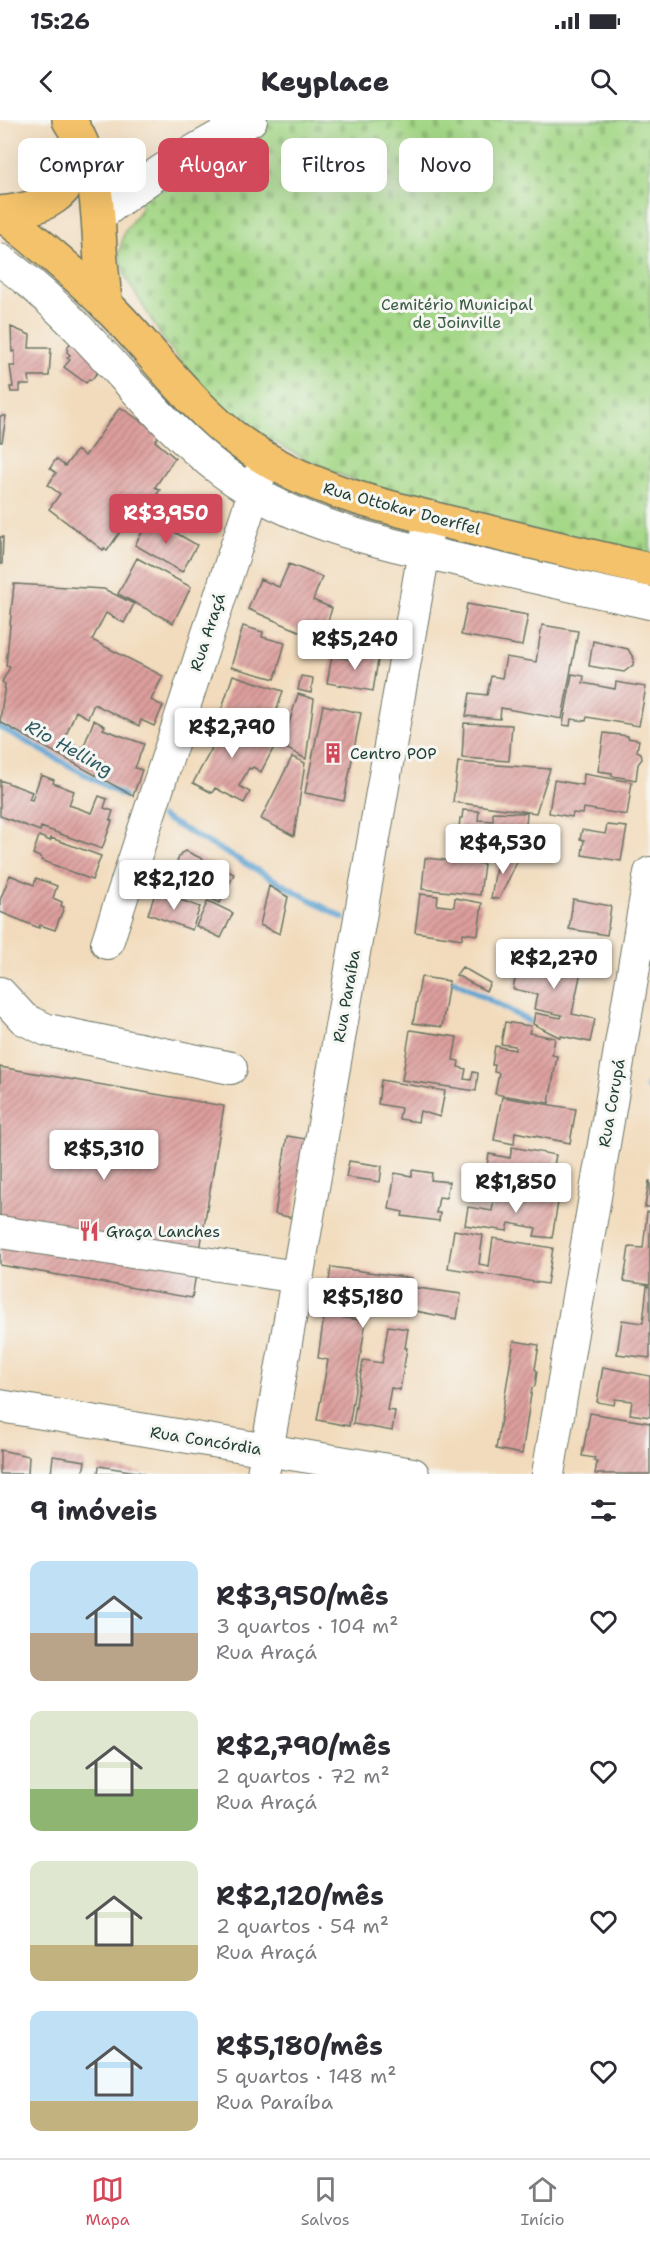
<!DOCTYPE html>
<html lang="pt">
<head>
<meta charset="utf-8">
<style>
  :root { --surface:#fff; --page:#f7f7f7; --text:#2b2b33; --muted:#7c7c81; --line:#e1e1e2; --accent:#d1495b }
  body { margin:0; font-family:"Shantell Sans",sans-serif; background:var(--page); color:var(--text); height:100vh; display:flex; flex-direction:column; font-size:22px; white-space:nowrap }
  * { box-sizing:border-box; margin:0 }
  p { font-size:20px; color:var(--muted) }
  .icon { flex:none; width:33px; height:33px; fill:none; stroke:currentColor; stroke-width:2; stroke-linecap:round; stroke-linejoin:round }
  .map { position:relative; height:1354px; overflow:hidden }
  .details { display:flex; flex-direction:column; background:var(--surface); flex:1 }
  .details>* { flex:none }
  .guide { position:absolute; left:18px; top:18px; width:615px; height:54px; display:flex; gap:12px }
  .price { position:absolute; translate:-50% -51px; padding:0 14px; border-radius:6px; background:#fff; color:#222; font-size:20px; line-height:39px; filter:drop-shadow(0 2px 3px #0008) }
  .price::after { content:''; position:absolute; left:50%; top:36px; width:18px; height:14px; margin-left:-9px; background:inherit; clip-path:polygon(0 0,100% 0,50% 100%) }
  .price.on { background:var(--accent); color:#fff }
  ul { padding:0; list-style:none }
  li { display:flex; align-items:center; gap:18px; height:150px; padding:0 30px }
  li span { display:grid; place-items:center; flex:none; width:168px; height:120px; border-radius:12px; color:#555 }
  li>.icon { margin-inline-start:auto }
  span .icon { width:72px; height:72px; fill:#fffc; stroke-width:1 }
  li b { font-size:26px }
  h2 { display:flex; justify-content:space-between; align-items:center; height:72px; padding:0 30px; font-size:26px }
  .chip { padding:0 21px; border-radius:12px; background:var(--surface); box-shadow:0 6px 24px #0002; font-size:21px; line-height:54px }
  .chip.on { background:var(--accent); color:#fff }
  .status { display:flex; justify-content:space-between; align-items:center; height:42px; padding:0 30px; background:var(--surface); direction:ltr }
  .status svg { height:16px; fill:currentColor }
  header { display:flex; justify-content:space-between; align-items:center; height:78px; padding:0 30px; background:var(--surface); font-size:27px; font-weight:800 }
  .menu { display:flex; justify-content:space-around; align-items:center; height:84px; border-top:2px solid var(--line); background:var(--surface); font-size:16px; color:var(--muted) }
  .menu a { display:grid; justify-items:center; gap:3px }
  .menu .on { color:var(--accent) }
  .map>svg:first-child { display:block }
  .cemetery { fill:url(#cemetery-stones); stroke:#628a5e; stroke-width:1.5 }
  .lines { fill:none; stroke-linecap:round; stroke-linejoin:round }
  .stream { stroke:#5ba2d1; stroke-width:6 }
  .building { fill:url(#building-hatch) }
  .minor-casing { stroke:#697464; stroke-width:34 }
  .major-casing { stroke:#697464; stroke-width:36 }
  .minor { stroke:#fff; stroke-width:32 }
  .major { stroke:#f4c26a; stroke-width:33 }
  .labels { text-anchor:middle; stroke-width:6; stroke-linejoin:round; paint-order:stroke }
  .park-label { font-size:16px; fill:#3a5c45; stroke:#f6f6f2 }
  .street-label { font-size:16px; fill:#1f3d34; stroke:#f6f6f2 }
  .poi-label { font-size:16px; fill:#1f3d34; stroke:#f6f6f2; text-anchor:start }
  .water-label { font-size:18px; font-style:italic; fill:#315b63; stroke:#f6f6f2 }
</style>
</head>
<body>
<div class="status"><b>15:26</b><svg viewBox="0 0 49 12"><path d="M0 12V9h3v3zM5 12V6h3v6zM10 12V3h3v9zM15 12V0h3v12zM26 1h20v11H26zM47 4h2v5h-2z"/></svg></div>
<header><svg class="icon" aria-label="back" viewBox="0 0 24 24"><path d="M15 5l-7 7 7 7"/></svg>Keyplace<svg class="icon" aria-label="search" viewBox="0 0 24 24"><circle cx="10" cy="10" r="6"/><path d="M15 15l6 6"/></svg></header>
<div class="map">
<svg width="650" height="1354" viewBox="0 0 650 1354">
  <defs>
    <pattern id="cemetery-stones" width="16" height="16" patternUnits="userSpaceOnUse" patternTransform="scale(1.5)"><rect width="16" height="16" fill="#a5d888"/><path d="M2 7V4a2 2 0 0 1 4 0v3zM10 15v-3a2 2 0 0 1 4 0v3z" fill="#8eba76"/></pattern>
    <pattern id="building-hatch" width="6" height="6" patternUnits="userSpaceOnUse" patternTransform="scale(1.5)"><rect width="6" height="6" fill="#dd9f9d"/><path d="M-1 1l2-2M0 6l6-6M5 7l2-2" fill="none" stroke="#b38381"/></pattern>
  </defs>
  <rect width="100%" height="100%" fill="#f6f6f2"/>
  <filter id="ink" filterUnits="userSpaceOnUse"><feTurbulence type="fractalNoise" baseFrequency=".0167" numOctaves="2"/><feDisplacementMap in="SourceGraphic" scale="12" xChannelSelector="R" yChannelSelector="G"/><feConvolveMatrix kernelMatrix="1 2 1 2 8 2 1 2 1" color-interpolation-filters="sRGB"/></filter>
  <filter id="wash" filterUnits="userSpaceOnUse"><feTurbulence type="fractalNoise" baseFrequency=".008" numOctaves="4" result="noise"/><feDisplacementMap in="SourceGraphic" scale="24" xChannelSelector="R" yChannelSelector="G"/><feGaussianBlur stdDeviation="1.35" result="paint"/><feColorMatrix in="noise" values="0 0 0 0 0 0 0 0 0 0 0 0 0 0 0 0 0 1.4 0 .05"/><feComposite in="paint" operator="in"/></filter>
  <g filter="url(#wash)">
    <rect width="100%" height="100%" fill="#f2dbbc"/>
    <!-- cemetery -->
    <path class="cemetery" d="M249 0H650V440L387 374 315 344 265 317 220 286 190 252 163 219 125 156 119 134 124 113 142 87 134 71Z"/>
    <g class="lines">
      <!-- stream -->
      <path class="stream" d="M0 607 124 676
        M162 697 343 798
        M454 861 529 901
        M647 967 650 969"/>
    </g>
    <g id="blocks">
      <!-- building -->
      <path class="building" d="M11 207 30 215 29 228H51L49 256H29L30 265H20V272H11L10 267H13L10 246H15V231L12 232Z
        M74 219 104 245 91 260 89 259 86 263 64 247 70 240 67 238 70 235 67 232 68 226Z
        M120 287 160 314 155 321 175 338 155 367 160 370 136 404 128 400 107 431 104 428 103 430 49 389 60 374 48 365 56 353 50 348 56 339 65 346 77 330 85 336Z
        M0 296H6L2 322H0Z
        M150 398 197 425 182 452 135 425Z
        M0 417H3L2 444H0Z
        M137 438 191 467 173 503 118 474Z
        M289 444 322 457 313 480 332 488 322 521 248 489 260 459 279 467Z
        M14 464 104 469 134 484 124 503 106 493 92 520 163 556 151 580 163 586 154 606 141 600 139 606 94 584 88 598 76 591 64 620 83 628 94 600 105 606 103 609 144 624 135 648 142 650 133 676 0 602 5 564 2 562 10 547 6 546Z
        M467 484 528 495 522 526 461 515Z
        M542 505 578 511 562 599 501 588 500 599 466 596 470 573 487 575 491 556 502 558 506 537 536 542Z
        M243 506 263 512 262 517 285 523 275 559 231 547Z
        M593 521 628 529 634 539 633 545 624 552 589 546Z
        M361 530 379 534 373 571 327 563 332 536 359 541Z
        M572 554 584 556 583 563 615 569 616 562 646 567 639 606 587 597 586 601 571 599 570 606 563 605Z
        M233 555 283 571 274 598 253 591 250 601 221 591Z
        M301 556 313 558 311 573 298 570Z
        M298 574 314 579 306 639 282 626Z
        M323 585 361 593 344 681 305 673Z
        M222 596 275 625 261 652 253 647 251 649 249 648 239 666 250 672 244 683 215 668 212 673 193 663 212 628 204 624Z
        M464 603 512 605 509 641 462 638Z
        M604 613 628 616V618L639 620 637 631 641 633 642 639 638 644 636 660 612 656V653L598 651Z
        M292 637 305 643 294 716 261 699Z
        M458 642 550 649 536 693 453 682Z
        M584 654 632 662 627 695 584 688 583 694 573 693 572 697 549 693 554 660 583 665Z
        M41 655 54 660 53 663 74 671 69 685 92 693 99 676 107 679 104 688 113 691 110 700 112 701 102 729 41 707 40 711 0 696V660L32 672 29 679 32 680Z
        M463 690 479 691 478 700 493 701V692L527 693 525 718 514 717 512 735 457 730 460 698H462Z
        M607 705 627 707 621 741 582 735 584 720 580 719 582 710 605 714Z
        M39 716 50 721 51 718 101 736 92 760 41 740 42 738 33 734Z
        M186 731 234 754 220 783 168 760 181 733Z
        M498 736 519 738 499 779 491 778Z
        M425 738 484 744 480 775 422 769Z
        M10 755 34 765 36 758 57 766 53 778 62 782 61 786 64 787 55 810 40 805 39 808 0 792V780Z
        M269 766 288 777 280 814 260 805Z
        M156 771 200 787 192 810 148 794Z
        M420 774 438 776 437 785 454 787 455 778 482 783 478 815 463 813 462 819 415 812Z
        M573 779 611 786 607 815 569 809Z
        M208 781 233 793 221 818 196 806Z
        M522 824 584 837 572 894 595 899 590 922 561 916V918L533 904 535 893 561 898 562 895 534 889 537 874 513 869Z
        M462 847 490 863 486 871 456 855Z
        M421 857 449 861 442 907 413 903Z
        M505 902 531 906 529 913 555 918 552 935 557 936 549 983 495 974 499 953 494 952 495 945H492L495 926 515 930V926L501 924Z
        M410 910 457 917 453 940 459 941 458 947 466 949 464 959 471 960 473 952 478 953 476 971 402 960Z
        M0 947 224 986 192 1178 0 1145Z
        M381 960 445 971 440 997 420 991 418 1002 399 999 401 988 378 984Z
        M502 977 576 989 570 1023 515 1012 514 1024 494 1020Z
        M287 1016 306 1019 293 1098 275 1094Z
        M512 1027 556 1035 548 1075 526 1071 528 1062 509 1058 507 1067 484 1063 489 1034 510 1038Z
        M349 1041 382 1046 380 1062 346 1057Z
        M412 1050 432 1053 431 1060 449 1062 446 1078 439 1077 436 1093H440L439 1101 402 1096 403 1092 389 1089 395 1053 412 1056Z
        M649 1061H650V1087H645Z
        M495 1071 558 1082 552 1118 534 1116 536 1108 509 1103 507 1111 465 1105 468 1087 492 1091Z
        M647 1092H650V1165L624 1161 629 1127 643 1128Z
        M454 1110 483 1115 479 1144 489 1146 493 1118 553 1128 547 1164 448 1148Z
        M331 1147 412 1158 411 1167 461 1174 457 1199 358 1180 355 1197 335 1194V1196L366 1201 349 1306 317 1300 328 1240 318 1238Z
        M647 1166 650 1167V1238L617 1234 622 1200 643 1203Z
        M388 1206 408 1209 405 1228H407L400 1270 391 1268 387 1290 395 1291 392 1311 353 1304 363 1240 382 1243Z
        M514 1221 539 1225 535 1249 537 1251 535 1266 532 1268 522 1334 496 1329Z
        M603 1247 650 1256V1297L630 1294 632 1281 615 1279 614 1285 597 1282Z
        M590 1293 650 1303V1354H595L597 1342 594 1341 595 1338 582 1336Z
        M0 1330 29 1336 28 1354H0Z
        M53 1336 85 1341 83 1354H51Z
        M99 1346 143 1353 142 1354H98Z"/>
    </g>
  </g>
  <g filter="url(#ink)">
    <use href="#blocks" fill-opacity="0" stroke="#697464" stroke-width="1.5"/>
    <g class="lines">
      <!-- minor casing -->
      <g class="minor-casing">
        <path id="minor" d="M99 96C146 58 197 27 251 0
          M0 140C85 199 141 290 223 352 294 405 383 423 468 442 529 456 589 470 650 483
          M107 823 260 354
          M0 873 24 899 47 910 231 948
          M0 1112 297 1157
          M0 1286 413 1354
          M263 1354 430 397
          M548 1354 650 753"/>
      </g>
      <!-- major casing -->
      <g class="major-casing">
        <path id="major" d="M69 0C97 42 97 80 100 128 101 147 104 165 105 183
          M0 93C42 125 83 160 119 198 159 240 193 287 240 322 306 370 386 387 464 406 526 421 588 435 650 450
          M0 93C51 87 65 78 86 30"/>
      </g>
      <!-- minor -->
      <use href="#minor" class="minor"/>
      <!-- major -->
      <use href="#major" class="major"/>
    </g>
  </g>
  <!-- icons -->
  <defs>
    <g id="building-bare" transform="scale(1.62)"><path d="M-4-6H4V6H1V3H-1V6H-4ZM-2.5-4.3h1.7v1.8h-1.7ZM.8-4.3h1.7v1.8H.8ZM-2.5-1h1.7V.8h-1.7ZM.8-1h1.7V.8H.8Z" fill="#d1495b" stroke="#f6f6f2" stroke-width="2.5" paint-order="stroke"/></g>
    <g id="restaurant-bare" transform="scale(1.62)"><path d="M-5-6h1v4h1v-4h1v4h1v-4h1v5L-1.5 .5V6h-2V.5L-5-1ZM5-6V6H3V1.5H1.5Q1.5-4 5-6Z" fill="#d1495b" stroke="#f6f6f2" stroke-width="2.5" paint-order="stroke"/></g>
  </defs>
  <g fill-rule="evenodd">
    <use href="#building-bare" x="333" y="633"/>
    <use href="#restaurant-bare" x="89" y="1111"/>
  </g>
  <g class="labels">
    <!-- park labels -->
    <g class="park-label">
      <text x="457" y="190">Cemitério Municipal<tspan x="457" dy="18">de Joinville</tspan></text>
    </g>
    <!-- street labels -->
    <g class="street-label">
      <text transform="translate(402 388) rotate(15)" y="6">Rua Ottokar Doerffel</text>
      <text transform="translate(207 512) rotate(-72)" y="6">Rua Araçá</text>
      <text transform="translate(346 876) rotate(-80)" y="6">Rua Paraíba</text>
      <text transform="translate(611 983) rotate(-80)" y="6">Rua Corupá</text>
      <text transform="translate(206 1320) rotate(9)" y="6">Rua Concórdia</text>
    </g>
    <!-- poi labels -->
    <g class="poi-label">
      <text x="350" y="639">Centro POP</text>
      <text x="106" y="1117">Graça Lanches</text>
    </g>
    <!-- water labels -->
    <g class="water-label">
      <text transform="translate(69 628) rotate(29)" y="6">Rio Helling</text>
    </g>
  </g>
</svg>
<b class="price on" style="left:166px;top:425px">R$3,950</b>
<b class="price" style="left:355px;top:551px">R$5,240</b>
<b class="price" style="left:232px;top:639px">R$2,790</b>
<b class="price" style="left:503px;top:755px">R$4,530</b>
<b class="price" style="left:174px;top:791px">R$2,120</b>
<b class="price" style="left:554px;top:870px">R$2,270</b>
<b class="price" style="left:104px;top:1061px">R$5,310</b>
<b class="price" style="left:516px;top:1094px">R$1,850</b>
<b class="price" style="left:363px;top:1209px">R$5,180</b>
<div class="guide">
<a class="chip">Comprar</a>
<a class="chip on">Alugar</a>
<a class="chip">Filtros</a>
<a class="chip">Novo</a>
</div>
</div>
<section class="details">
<h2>9 imóveis<svg class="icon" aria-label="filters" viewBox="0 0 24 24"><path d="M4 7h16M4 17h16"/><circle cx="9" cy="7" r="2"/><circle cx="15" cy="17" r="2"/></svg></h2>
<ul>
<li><span style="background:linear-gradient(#bfe0f5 60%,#b9a48a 0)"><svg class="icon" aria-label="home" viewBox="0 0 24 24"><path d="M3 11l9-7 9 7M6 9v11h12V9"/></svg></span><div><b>R$3,950/mês</b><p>3 quartos · 104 m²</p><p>Rua Araçá</p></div><svg class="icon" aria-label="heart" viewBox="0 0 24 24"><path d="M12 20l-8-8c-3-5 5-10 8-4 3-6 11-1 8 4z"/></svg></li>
<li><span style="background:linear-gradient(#dfe7d0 65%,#8fb573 0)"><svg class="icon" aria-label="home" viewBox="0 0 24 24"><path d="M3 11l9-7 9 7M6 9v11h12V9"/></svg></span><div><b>R$2,790/mês</b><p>2 quartos · 72 m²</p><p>Rua Araçá</p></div><svg class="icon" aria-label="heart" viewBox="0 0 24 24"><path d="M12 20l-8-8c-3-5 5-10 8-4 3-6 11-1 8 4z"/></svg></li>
<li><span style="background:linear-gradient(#dfe7d0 70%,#c2b280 0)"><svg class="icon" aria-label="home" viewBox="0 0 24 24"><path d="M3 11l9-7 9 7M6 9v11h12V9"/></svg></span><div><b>R$2,120/mês</b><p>2 quartos · 54 m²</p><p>Rua Araçá</p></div><svg class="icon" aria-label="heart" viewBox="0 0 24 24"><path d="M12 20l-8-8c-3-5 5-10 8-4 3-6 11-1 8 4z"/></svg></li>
<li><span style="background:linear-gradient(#bfe0f5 75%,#c2b280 0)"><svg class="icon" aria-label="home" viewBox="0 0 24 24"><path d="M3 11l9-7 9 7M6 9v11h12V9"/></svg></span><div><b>R$5,180/mês</b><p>5 quartos · 148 m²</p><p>Rua Paraíba</p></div><svg class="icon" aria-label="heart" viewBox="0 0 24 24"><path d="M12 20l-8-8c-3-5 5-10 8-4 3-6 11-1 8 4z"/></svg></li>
</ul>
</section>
<nav class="menu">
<a class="on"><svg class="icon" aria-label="map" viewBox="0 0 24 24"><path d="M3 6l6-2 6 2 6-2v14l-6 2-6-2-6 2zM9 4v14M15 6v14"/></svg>Mapa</a>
<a><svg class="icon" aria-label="saved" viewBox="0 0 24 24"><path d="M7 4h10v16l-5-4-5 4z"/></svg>Salvos</a>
<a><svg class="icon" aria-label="home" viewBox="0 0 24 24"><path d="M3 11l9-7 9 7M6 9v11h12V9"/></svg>Início</a>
</nav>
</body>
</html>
